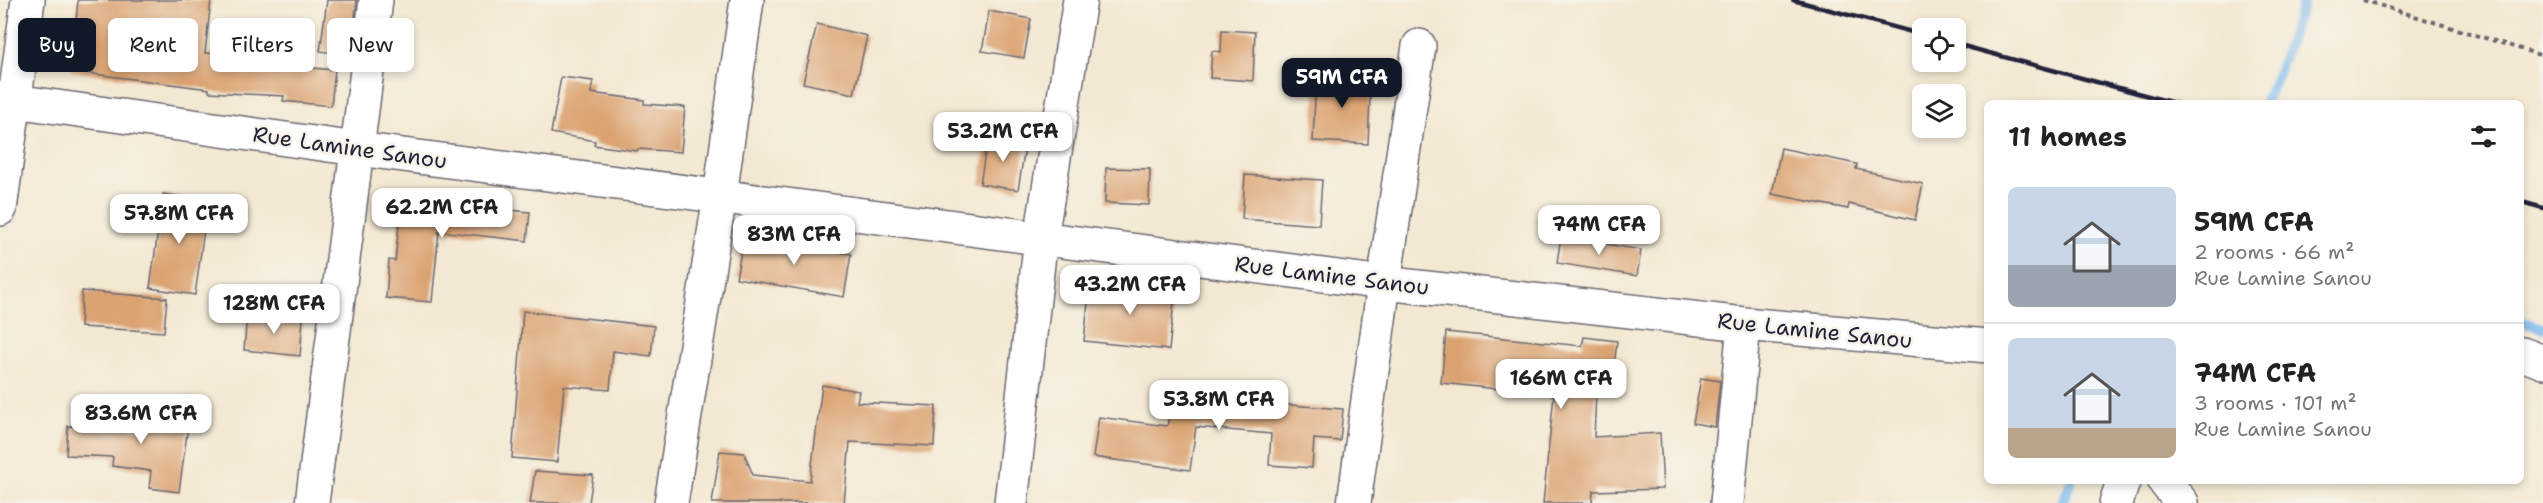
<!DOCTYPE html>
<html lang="en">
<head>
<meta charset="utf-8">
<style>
  :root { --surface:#fff; --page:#f6f6f6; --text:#222; --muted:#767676; --line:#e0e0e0; --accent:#111827 }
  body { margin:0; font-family:"Shantell Sans",sans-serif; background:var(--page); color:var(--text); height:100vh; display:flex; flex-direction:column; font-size:22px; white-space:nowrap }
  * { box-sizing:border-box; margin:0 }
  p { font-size:20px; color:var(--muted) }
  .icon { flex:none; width:33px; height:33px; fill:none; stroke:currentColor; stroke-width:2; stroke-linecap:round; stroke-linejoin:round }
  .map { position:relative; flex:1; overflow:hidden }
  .details { position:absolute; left:1984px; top:100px; width:540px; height:384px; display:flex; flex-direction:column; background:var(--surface); border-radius:9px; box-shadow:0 3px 9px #0003 }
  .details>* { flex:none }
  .top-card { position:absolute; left:18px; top:18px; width:570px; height:54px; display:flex; gap:12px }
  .controls { position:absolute; left:1912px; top:18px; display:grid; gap:12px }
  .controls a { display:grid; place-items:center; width:54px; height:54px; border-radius:9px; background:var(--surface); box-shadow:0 3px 9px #0003; font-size:30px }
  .price { position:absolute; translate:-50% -51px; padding:0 14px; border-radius:12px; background:#fff; color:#222; font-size:20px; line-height:39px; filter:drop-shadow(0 2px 3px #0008) }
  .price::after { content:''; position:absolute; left:50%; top:36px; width:18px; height:14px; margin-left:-9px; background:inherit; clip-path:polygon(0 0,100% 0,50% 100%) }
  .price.current { background:var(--accent); color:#fff }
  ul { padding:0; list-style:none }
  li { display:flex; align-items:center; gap:18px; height:150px; padding:0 24px }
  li+li { border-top:2px solid var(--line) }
  li span { display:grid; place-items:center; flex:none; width:168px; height:120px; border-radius:9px; color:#555 }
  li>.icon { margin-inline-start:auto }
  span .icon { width:72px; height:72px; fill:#fffc; stroke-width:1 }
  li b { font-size:26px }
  h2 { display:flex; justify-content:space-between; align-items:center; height:72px; padding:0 24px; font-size:26px }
  .tag { padding:0 21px; border-radius:9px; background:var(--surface); box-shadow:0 3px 9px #0003; font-size:21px; line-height:54px }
  .tag.current { background:var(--accent); color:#fff }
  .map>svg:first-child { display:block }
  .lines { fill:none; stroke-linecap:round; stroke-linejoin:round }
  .stream { stroke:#7db9ef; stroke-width:10 }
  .building { fill:#dba372 }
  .minor-casing { stroke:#6b6770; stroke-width:36 }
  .path { stroke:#6b6770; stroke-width:4; stroke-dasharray:4.5 4.5; stroke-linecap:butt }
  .minor { stroke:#fff; stroke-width:33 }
  .rail { stroke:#22223b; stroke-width:4.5 }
  .labels { text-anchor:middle; stroke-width:5; stroke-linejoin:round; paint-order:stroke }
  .street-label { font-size:22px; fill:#22223b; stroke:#f7f3e8 }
</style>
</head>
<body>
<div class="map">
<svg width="2543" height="503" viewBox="0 0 2543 503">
  <rect width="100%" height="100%" fill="#f7f3e8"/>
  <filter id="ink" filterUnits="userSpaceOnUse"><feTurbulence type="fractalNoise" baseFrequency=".0167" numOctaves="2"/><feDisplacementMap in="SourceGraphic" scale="12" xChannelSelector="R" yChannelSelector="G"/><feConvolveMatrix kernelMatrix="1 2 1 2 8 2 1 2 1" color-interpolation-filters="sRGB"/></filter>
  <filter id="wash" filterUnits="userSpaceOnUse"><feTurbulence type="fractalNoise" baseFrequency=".008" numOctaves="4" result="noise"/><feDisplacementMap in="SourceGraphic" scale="24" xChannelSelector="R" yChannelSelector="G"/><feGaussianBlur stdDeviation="1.35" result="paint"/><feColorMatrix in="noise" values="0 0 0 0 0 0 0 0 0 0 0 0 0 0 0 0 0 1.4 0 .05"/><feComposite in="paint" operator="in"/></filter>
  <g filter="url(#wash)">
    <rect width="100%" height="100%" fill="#f3e8d2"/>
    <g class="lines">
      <!-- stream -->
      <path class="stream" d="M2264 104 2277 76 2304 0
        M2522 322 2543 328
        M2062 503 2071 482"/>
    </g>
    <g id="blocks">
      <!-- building -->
      <path class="building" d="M78 0H211L205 53 265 56V64L335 70 331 106 283 101 284 96 209 92V89L71 71Z
        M327 0H357L350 56 320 51Z
        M989 11 1031 19 1024 58 982 51Z
        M817 24 867 36 854 94 803 83Z
        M1222 30 1255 32 1253 81 1210 78 1212 51 1221 52Z
        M1316 75H1371L1368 144 1313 141Z
        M561 77 593 81 591 93 644 100V104L685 107 681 152 638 149 637 151 594 145 595 141 551 133Z
        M988 135 1026 141 1018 190 980 184Z
        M1781 148 1857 164 1856 169 1923 184 1915 220 1849 204 1848 209 1772 194Z
        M1106 168 1150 169 1149 205 1105 203Z
        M1245 175 1322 180 1319 225 1242 219Z
        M163 194 208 201 195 295 150 288Z
        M402 196 508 207V210L530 212 527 241 439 231 432 302 386 298 389 260 395 261Z
        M744 236 851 254 844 297 736 278Z
        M1561 236 1641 250 1637 276 1557 263Z
        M1090 283 1175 292 1169 350 1084 341Z
        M82 291 167 298 164 332 80 327Z
        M523 311 654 326 651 356 613 351 610 390 564 386 557 462 512 458Z
        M247 313 303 319 300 356 244 350Z
        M1446 332 1582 346 1584 337 1617 341 1613 375 1597 373 1594 437 1660 433 1663 489 1593 491 1592 503H1543L1554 395 1441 383Z
        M1701 378 1720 381 1715 427 1693 423Z
        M822 385 859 391 857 402 936 406 934 446 850 442 844 503H712L720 451 744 453 753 475 810 481Z
        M1175 391 1251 398 1250 402 1343 409 1340 441 1314 439 1312 468 1269 465 1271 434 1196 427 1190 470 1093 457 1099 417 1167 426Z
        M158 401 191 404 179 492 149 488 151 471 112 466 113 457 66 455 68 426 154 430Z
        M535 471 593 475 589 503H530Z"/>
    </g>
  </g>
  <g filter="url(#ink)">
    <use href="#blocks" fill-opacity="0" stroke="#6b6770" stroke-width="1.5"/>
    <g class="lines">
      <!-- minor casing -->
      <g class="minor-casing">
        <path id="minor" d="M0 99 357 149 1384 283 1744 324 1988 346
          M0 209 28 0
          M2522 354 2543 362
          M2165 482 2182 503
          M312 503 376 0
          M671 503 720 196 747 0
          M1011 503 1041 237 1080 0
          M1354 503 1384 283 1419 46
          M1727 503 1744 324
          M2116 503 2123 482"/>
      </g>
      <!-- path -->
      <path class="path" d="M2363 0 2543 56"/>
      <!-- minor -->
      <use href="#minor" class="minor"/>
      <!-- rail -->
      <path class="rail" d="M1793 0 1923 35
        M1956 44 2178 104
        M2522 202 2543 208"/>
    </g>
  </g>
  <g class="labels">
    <!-- street labels -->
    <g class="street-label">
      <text transform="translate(350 147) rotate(8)" y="8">Rue Lamine Sanou</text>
      <text transform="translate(1332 275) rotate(7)" y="8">Rue Lamine Sanou</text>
      <text transform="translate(1815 330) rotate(6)" y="8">Rue Lamine Sanou</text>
    </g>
  </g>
</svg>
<div class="controls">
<a><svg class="icon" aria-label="locate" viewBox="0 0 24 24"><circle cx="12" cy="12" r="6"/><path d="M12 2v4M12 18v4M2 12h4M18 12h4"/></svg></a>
<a><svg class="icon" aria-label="layers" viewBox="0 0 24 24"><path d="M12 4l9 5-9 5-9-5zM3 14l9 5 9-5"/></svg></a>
</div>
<b class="price current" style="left:1342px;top:109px">59M CFA</b>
<b class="price" style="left:1003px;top:163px">53.2M CFA</b>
<b class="price" style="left:442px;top:239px">62.2M CFA</b>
<b class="price" style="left:179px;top:245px">57.8M CFA</b>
<b class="price" style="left:1599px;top:256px">74M CFA</b>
<b class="price" style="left:794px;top:266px">83M CFA</b>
<b class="price" style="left:1130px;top:316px">43.2M CFA</b>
<b class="price" style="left:274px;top:335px">128M CFA</b>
<b class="price" style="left:1561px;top:410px">166M CFA</b>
<b class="price" style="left:1219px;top:431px">53.8M CFA</b>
<b class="price" style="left:141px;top:445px">83.6M CFA</b>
<div class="top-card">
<a class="tag current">Buy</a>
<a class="tag">Rent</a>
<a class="tag">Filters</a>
<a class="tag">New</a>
</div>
<section class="details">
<h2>11 homes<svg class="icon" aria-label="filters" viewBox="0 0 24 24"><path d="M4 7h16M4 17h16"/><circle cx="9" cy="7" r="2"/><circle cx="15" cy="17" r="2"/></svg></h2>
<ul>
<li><span style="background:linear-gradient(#c9d6e8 65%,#9aa5b1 0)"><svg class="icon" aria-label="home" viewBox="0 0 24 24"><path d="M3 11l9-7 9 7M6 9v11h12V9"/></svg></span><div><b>59M CFA</b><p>2 rooms · 66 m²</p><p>Rue Lamine Sanou</p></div></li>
<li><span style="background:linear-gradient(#c9d6e8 75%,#b9a48a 0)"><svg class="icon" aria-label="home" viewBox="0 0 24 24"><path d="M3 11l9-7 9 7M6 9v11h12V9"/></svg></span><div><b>74M CFA</b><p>3 rooms · 101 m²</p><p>Rue Lamine Sanou</p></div></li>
</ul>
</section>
</div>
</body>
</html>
